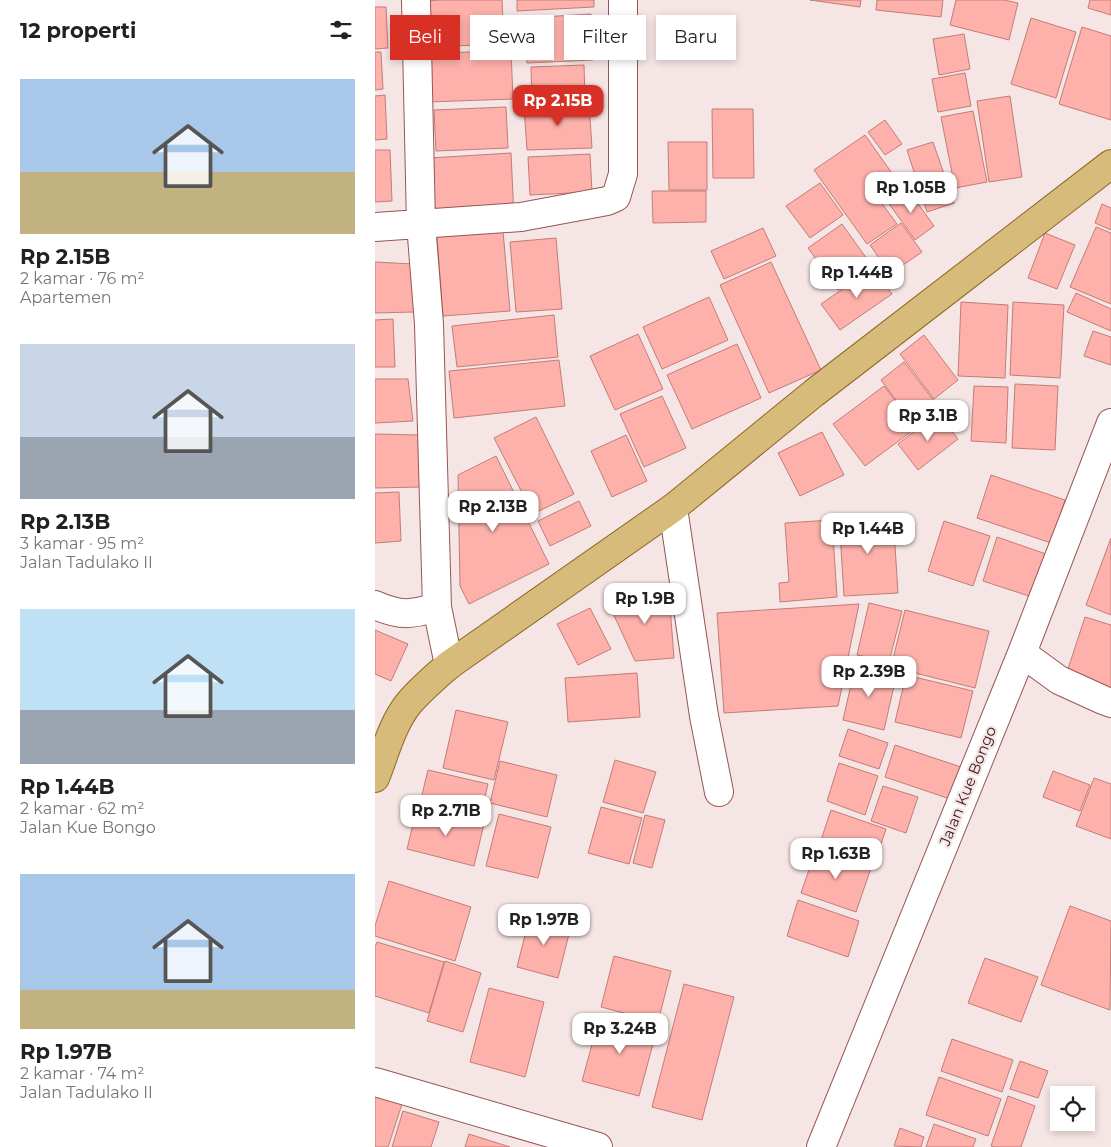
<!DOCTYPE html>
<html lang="id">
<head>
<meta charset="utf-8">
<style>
  :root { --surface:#fff; --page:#f2f2f2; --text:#222; --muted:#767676; --accent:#d93025 }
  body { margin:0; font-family:Montserrat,sans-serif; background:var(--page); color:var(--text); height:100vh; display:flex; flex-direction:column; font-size:19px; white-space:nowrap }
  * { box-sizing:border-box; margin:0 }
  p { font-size:16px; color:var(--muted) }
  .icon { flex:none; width:28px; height:28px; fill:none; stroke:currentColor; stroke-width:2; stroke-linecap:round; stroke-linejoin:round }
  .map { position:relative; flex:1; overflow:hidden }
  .details { display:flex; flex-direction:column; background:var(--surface); width:375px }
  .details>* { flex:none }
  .guide { position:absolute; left:15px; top:15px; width:475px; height:45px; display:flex; gap:10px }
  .controls { position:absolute; left:675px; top:1086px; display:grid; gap:10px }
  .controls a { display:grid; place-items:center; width:45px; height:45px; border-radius:0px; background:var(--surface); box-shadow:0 2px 8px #0003; font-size:25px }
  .price { position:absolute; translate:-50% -42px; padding:0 11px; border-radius:10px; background:#fff; color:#222; font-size:16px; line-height:32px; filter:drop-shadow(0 1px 2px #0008) }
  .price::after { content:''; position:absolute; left:50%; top:30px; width:15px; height:11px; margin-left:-8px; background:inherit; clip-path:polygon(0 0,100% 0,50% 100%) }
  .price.on { background:var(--accent); color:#fff }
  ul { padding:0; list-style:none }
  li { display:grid; align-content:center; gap:10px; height:265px; padding:0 20px }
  li span { display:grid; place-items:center; height:155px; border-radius:0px; color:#555 }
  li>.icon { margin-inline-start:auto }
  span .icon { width:90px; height:90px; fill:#fffc; stroke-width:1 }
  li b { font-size:21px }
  h2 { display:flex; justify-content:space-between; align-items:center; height:60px; padding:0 20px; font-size:21px }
  .pill { padding:0 18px; border-radius:0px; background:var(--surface); box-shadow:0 2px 8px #0003; font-size:18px; line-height:45px }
  .pill.on { background:var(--accent); color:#fff }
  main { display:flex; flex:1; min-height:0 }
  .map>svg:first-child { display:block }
  .building { fill:#feb0aa; stroke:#c27d78 }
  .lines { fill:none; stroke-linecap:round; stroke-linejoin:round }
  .minor-casing { stroke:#975653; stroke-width:30 }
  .major-casing { stroke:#8e6721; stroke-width:30 }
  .minor { stroke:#fff; stroke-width:28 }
  .major { stroke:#d6bb7b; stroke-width:28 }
  .labels { text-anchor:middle; stroke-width:4.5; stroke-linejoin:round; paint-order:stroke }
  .street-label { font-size:15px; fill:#391e1c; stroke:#f5e5e4 }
</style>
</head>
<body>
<main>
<section class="details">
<h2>12 properti<svg class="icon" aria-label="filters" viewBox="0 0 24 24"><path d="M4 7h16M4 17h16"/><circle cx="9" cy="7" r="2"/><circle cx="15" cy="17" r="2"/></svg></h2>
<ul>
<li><span style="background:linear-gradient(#a9c7e8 60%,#c2b280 0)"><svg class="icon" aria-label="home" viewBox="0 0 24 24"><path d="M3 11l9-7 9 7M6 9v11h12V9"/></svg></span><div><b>Rp 2.15B</b><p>2 kamar · 76 m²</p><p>Apartemen</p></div></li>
<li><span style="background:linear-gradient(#c9d6e8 60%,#9aa5b1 0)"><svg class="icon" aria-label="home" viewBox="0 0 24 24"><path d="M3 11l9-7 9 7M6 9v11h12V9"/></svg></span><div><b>Rp 2.13B</b><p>3 kamar · 95 m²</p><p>Jalan Tadulako II</p></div></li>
<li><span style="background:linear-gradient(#bfe0f5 65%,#9aa5b1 0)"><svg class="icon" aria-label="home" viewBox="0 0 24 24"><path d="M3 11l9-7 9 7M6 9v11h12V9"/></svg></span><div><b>Rp 1.44B</b><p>2 kamar · 62 m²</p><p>Jalan Kue Bongo</p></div></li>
<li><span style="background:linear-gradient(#a9c7e8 75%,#c2b280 0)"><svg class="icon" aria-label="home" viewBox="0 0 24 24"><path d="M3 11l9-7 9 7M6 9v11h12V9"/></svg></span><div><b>Rp 1.97B</b><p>2 kamar · 74 m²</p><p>Jalan Tadulako II</p></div></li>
</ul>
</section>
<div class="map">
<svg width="736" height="1147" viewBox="0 0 736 1147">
  <rect width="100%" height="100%" fill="#f5e5e4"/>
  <!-- building -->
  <path class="building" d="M65 0H127L129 44 52 47 50 1Z
    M142 0H219V7L142 11Z
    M435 0H486L485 7Z
    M502 0H568L566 17 501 10Z
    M581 0H629L643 3 634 40 575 25Z
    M715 0H736V15L713 8Z
    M0 7H11L13 48 0 49Z
    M216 14 218 60 152 63 150 18Z
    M656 18 701 32 681 98 636 84Z
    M707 27 736 36V120L684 104Z
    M589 34 595 69 564 75 558 39Z
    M136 50 138 99 53 102 51 54Z
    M0 52H6L8 89 0 90Z
    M209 65 210 99 157 102 156 67Z
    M590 73 596 106 563 112 557 79Z
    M10 95 12 139 0 140V96Z
    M635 96 647 177 614 182 602 101Z
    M214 104 217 148 152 150 149 107Z
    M131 107 133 148 61 151 59 110Z
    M337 109H378L379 178H338Z
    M598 111 612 182 580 188 566 117Z
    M510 120 527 144 510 155 493 132Z
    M490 135 526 186 505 201 522 224 492 244 439 170Z
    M293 142H332V190H294Z
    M558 142 579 203 552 212 532 150Z
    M0 150H15L17 201 0 202Z
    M136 153 139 217 58 221 55 158Z
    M215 154 217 192 155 195 153 157Z
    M445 183 468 215 435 238 411 206Z
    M531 187 559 226 540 240 512 201Z
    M277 191H331V222L278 223Z
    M727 204 736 208V230L720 223Z
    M526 223 547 252 515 274 495 245Z
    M467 224 497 266 463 290 433 248Z
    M721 227 736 233V304L695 287Z
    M388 228 401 256 349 279 336 251Z
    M128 231 135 311 68 316 62 237Z
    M670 233 700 245 682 289 653 278Z
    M181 238 187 309 141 312 135 242Z
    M0 262 38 264 39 312 0 313Z
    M396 262 446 370 394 393 345 285Z
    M498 268 517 294 465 330 446 304Z
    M701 293 736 309V331L692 312Z
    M334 297 353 340 287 369 268 327Z
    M586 302 633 305 630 378 583 376Z
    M638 302 689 305 685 378 635 375Z
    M179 315 183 357 82 367 77 326Z
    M18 319 20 367H0V320Z
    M718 331 736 337V365L709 356Z
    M263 334 288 389 240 410 215 356Z
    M549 335 583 380 559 399 525 354Z
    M362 344 386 398 317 429 292 375Z
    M184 360 190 406 79 418 74 371Z
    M529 362 559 401 535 419 506 380Z
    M0 379H33L38 421 0 423Z
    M640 384 683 386 680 450 637 448Z
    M509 386 541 428 490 466 458 424Z
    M599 386 633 387 631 443 596 441Z
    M287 396 311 448 269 467 245 414Z
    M563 413 583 439 543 470 523 444Z
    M161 417 199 494 158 514 119 438Z
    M447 432 469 475 425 496 403 453Z
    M0 434 44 435 46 487 0 488Z
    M251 435 272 481 237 497 216 451Z
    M121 456 174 564 94 604 85 586 83 475Z
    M616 475 690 500 676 543 602 518Z
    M24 492 26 541 0 543V493Z
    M204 501 216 526 175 546 163 521Z
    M518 514 523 593 469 596 464 517Z
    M457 520 462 597 405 602 404 583 414 582 410 523Z
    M569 521 615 536 598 586 553 571Z
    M622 537 674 555 660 598 608 581Z
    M736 538V615L711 605Z
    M294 594 299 658 260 661 231 598Z
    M494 603 527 611 514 662 482 655Z
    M484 604 463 706 349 713 342 613Z
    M215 608 236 649 203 665 182 624Z
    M530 610 614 631 600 688 516 667Z
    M710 617 736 625V690L691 675Z
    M0 630 33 644 16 681 0 674Z
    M480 667 521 677 509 730 468 720Z
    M262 673 265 717 193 722 190 678Z
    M531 675 598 691 586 738 520 722Z
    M81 710 133 722 119 780 68 768Z
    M473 729 513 743 504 769 464 756Z
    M520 745 586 767 575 799 510 777Z
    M240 760 281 772 268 813 228 802Z
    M125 761 182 775 172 817 115 803Z
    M464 763 503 776 490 815 452 801Z
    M53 770 113 784 105 817 45 803Z
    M678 771 715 785 705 811 668 797Z
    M719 778 736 784V839L701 826Z
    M508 786 543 797 531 833 496 821Z
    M226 807 267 818 254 864 213 853Z
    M42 808 109 824 99 866 32 849Z
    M456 810 511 829 500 862 445 843Z
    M124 814 176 827 163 878 111 866Z
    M270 815 290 820 277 868 258 863Z
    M441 849 496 868 481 912 426 893Z
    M14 881 96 907 80 961 0 936V926Z
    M423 900 484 921 473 957 412 936Z
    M695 906 736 921 735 1010 666 985Z
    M155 915 196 926 183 978 142 967Z
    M2 942 69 962 54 1013 0 996V947Z
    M239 956 296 971 283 1022 226 1007Z
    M610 958 663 977 646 1022 593 1003Z
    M70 961 106 973 88 1032 52 1021Z
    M309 984 359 997 327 1120 277 1107Z
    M114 988 169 1002 150 1077 95 1062Z
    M225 1015 282 1029 264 1096 207 1081Z
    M577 1039 638 1060 627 1092 566 1071Z
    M645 1061 673 1071 663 1098 635 1089Z
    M564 1077 626 1099 613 1136 551 1115Z
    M0 1090 29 1098 13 1147H0Z
    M633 1096 660 1106 646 1147H620L616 1146Z
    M28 1111 64 1122 56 1147H17Z
    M559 1124 601 1139 598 1147H551Z
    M525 1128 549 1137 546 1147 519 1146Z
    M94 1134 135 1147H90Z"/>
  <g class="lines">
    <!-- minor casing -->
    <g class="minor-casing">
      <path id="minor" d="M41 0 46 224 54 324 62 607 74 665
        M0 227 146 217 232 201 241 197 248 174V0
        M298 508 329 716 344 792
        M0 605C25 616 36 615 62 607
        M647 653 684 680 728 700 736 703
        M0 1082 223 1147
        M446 1147 647 653 736 423"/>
    </g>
    <!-- major casing -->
    <g class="major-casing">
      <path id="major" d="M0 778C10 753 17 724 34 703 46 689 60 677 74 665L298 508 439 393 736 164"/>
    </g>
    <!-- minor -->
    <use href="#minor" class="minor"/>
    <!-- major -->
    <use href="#major" class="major"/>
  </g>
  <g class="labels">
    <!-- street labels -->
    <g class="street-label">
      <text transform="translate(593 786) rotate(-68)" y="5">Jalan Kue Bongo</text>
    </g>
  </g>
</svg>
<div class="controls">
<a><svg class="icon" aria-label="locate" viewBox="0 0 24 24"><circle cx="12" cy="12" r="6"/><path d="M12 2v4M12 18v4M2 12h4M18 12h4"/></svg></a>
</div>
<b class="price on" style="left:183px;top:127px">Rp 2.15B</b>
<b class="price" style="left:536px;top:214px">Rp 1.05B</b>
<b class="price" style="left:482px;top:299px">Rp 1.44B</b>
<b class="price" style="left:553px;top:442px">Rp 3.1B</b>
<b class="price" style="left:118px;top:533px">Rp 2.13B</b>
<b class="price" style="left:493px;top:555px">Rp 1.44B</b>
<b class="price" style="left:270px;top:625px">Rp 1.9B</b>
<b class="price" style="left:494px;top:698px">Rp 2.39B</b>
<b class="price" style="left:71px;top:837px">Rp 2.71B</b>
<b class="price" style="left:461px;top:880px">Rp 1.63B</b>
<b class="price" style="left:169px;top:946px">Rp 1.97B</b>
<b class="price" style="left:245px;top:1055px">Rp 3.24B</b>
<div class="guide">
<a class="pill on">Beli</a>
<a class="pill">Sewa</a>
<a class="pill">Filter</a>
<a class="pill">Baru</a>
</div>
</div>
</main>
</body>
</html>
